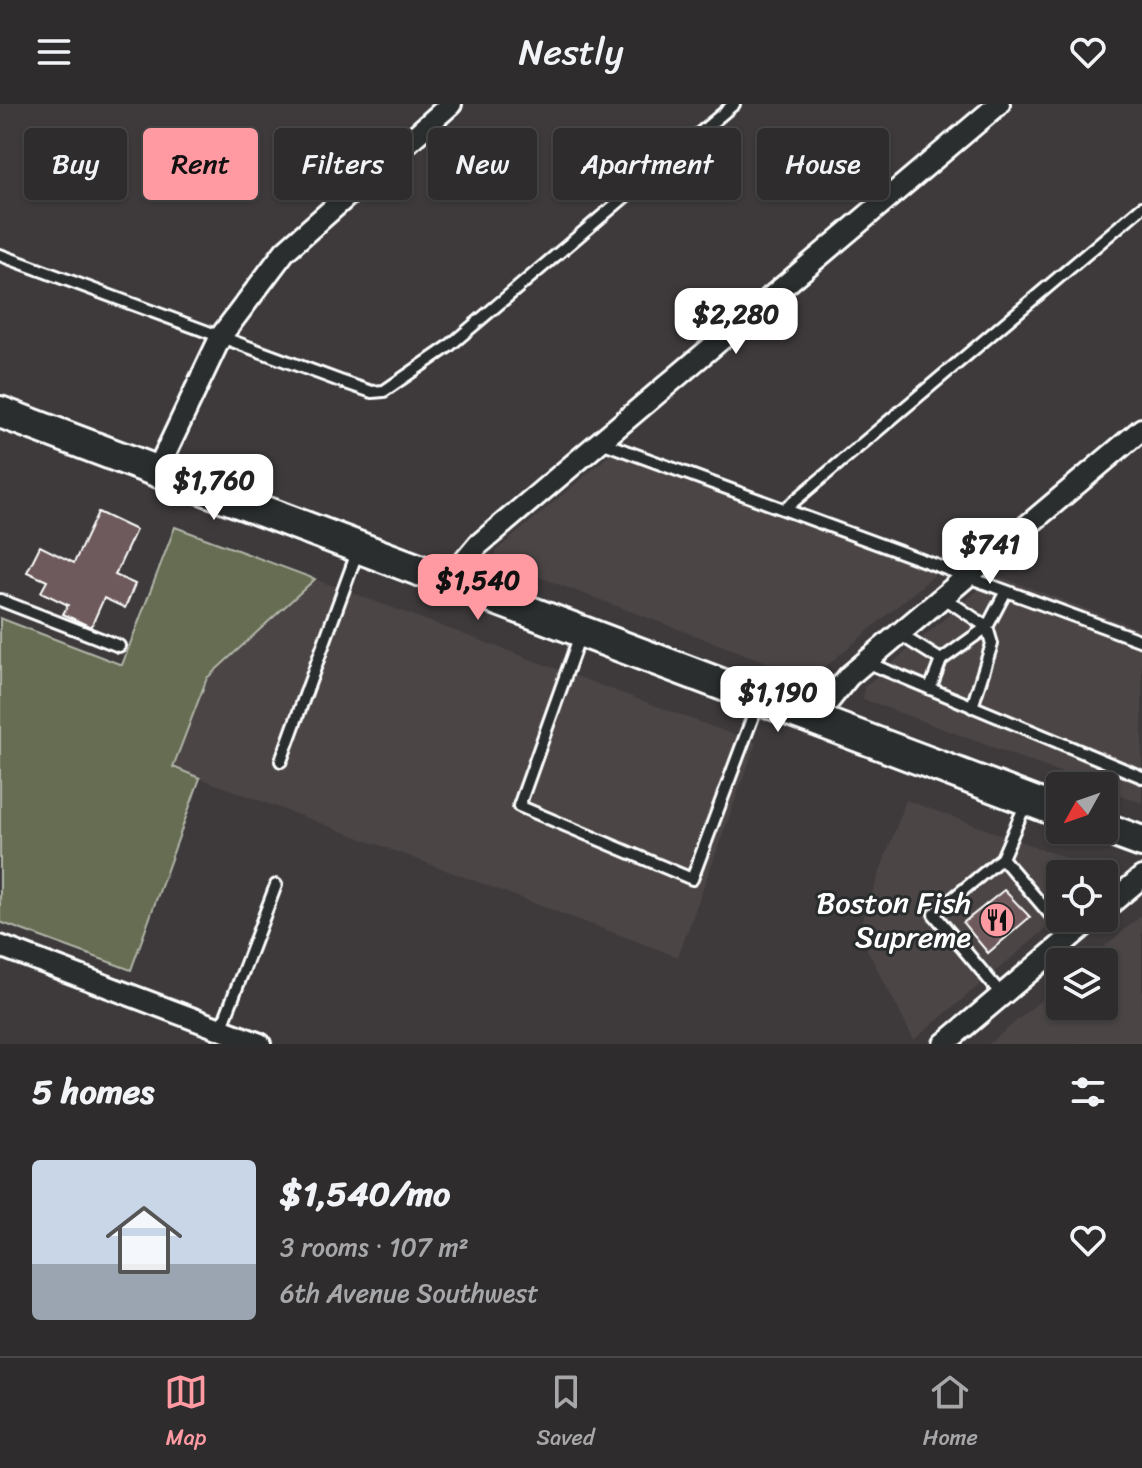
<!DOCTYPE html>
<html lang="en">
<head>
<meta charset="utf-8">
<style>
  :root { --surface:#2e2c2d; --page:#3a3839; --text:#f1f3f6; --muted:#a7a7aa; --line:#494849; --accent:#ff9aa2 }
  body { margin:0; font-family:Sriracha,sans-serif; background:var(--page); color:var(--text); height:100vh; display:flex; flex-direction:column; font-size:30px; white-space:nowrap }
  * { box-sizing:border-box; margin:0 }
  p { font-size:26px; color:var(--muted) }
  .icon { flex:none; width:44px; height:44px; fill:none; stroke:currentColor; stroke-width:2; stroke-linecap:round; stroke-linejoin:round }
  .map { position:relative; height:940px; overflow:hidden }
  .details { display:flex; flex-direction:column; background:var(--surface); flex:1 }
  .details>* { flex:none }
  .hud { position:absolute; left:24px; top:24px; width:1094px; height:72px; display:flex; gap:16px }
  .needle { width:52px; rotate:230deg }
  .buttons { position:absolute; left:1046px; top:668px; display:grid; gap:16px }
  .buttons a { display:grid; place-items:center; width:72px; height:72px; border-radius:8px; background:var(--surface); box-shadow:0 2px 6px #0004,0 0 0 2px var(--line); font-size:40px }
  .price { position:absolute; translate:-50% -68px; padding:0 18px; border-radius:16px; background:#fff; color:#222; font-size:26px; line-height:52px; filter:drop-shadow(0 2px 4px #0008) }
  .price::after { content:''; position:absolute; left:50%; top:48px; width:24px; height:18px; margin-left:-12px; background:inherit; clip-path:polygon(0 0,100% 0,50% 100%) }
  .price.current { background:var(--accent); color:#111 }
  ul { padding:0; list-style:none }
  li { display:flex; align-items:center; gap:24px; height:200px; padding:0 32px }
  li+li { border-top:2px solid var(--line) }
  li span { display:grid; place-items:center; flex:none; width:224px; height:160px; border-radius:8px; color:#555 }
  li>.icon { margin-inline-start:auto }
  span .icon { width:96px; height:96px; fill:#fffc; stroke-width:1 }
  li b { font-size:34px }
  h2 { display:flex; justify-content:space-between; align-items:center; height:96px; padding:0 32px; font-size:34px }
  .tag { padding:0 28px; border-radius:8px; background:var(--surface); box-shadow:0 2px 6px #0004,0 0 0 2px var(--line); font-size:28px; line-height:72px }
  .tag.current { background:var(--accent); color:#111 }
  header { display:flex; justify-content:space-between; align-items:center; height:104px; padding:0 32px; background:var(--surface); font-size:36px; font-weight:600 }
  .tabs { display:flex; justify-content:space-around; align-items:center; height:112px; border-top:2px solid var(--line); background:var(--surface); font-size:22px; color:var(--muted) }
  .tabs a { display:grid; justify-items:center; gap:4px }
  .tabs .current { color:var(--accent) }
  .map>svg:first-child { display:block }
  .built { fill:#4c4445 }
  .green { fill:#666d53; stroke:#b2b6a9; stroke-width:2 }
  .building { fill:#6e5a5b; stroke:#fff; stroke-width:2 }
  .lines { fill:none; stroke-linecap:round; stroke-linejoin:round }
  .lane-casing { stroke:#fff; stroke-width:16 }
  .street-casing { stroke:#fff; stroke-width:26 }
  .secondary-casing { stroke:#fff; stroke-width:36 }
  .lane { stroke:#2a2d2e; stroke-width:10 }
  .street { stroke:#2a2d2e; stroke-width:20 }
  .secondary { stroke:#2a2d2e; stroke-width:30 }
  .labels { text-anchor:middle; stroke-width:6; stroke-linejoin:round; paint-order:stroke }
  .poi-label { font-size:30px; fill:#fff; stroke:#2a2d2e; text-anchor:end }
</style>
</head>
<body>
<header><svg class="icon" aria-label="menu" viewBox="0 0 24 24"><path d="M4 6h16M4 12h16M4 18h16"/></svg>Nestly<svg class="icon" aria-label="heart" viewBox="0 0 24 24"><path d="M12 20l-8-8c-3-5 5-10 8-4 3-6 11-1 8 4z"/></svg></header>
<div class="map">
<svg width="1142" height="940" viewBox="0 0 1142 940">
  <rect width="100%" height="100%" fill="#3e3a3c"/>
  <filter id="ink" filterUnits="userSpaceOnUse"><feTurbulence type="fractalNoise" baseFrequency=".0125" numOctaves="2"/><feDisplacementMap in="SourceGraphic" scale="16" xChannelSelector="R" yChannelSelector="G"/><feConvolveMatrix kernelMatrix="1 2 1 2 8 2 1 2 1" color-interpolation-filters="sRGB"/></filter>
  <g filter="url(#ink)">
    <!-- built -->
    <path class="built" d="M613 348 938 468 811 575 494 456 497 446Z
      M996 471 1142 526V699L1104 685V682H1096L863 595 864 583Z
      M315 475 756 639 678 853 173 664 207 574Z
      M906 696 1085 761 1090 770H1060V813L914 936 858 828Z
      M1142 811V940H989L1060 880V902H1104V858H1086Z"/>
    <!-- green -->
    <path class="green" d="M175 423 315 475 207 574 173 663 200 674 131 866 0 818V514L122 561Z"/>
    <!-- building -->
    <path class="building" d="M98 408 136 426 115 471 135 480 125 504 104 494 91 523 63 510 68 501 41 488 47 477 27 468 40 442 74 459Z
      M1004 786 1030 813 988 849 963 819Z"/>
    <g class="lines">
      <!-- lane casing -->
      <g class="lane-casing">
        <path id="lane" d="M0 151 340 277 372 288 384 287 448 243 734 0
          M601 338 1142 537
          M785 405 1142 103
          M943 493 987 523 992 540 972 603
          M0 496 119 542
          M899 530 941 556 987 523 1006 487
          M580 531 519 702 692 775 759 596
          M866 558 1142 673
          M930 585 941 556
          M281 657 358 446
          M1002 754 1027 697
          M1002 891 934 810 1002 754 1070 834
          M221 925 276 781"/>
      </g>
      <!-- street casing -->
      <g class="street-casing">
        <path id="street" d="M157 367 221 232 285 147 451 0
          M447 478 478 441 999 0
          M814 615 849 572 1142 325
          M1104 805 1142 773
          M0 842 260 940
          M944 940 1093 814"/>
      </g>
      <!-- secondary casing -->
      <g class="secondary-casing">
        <path id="secondary" d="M0 308 1060 708
          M1104 724 1142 738"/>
      </g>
      <!-- lane -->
      <use href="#lane" class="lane"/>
      <!-- street -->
      <use href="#street" class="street"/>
      <!-- secondary -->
      <use href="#secondary" class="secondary"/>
    </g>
  </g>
  <!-- icons -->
  <defs>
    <g id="restaurant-disc" transform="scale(1.8)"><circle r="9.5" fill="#ff9aa2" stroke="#2a2d2e"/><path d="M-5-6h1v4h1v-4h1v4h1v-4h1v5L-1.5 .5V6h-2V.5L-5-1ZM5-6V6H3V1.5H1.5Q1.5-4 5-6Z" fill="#111"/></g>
  </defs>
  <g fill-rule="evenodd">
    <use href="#restaurant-disc" x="997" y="816"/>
  </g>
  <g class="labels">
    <!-- poi labels -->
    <g class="poi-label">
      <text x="971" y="809">Boston Fish<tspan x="971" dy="34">Supreme</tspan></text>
    </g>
  </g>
</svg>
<div class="buttons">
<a><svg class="needle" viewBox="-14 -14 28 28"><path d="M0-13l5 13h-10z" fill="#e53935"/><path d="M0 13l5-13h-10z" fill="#a7a7aa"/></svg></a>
<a><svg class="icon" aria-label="locate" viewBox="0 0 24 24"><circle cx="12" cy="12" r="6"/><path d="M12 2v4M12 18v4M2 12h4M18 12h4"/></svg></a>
<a><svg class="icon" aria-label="layers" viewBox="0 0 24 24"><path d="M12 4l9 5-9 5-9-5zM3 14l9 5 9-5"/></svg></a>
</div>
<b class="price" style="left:736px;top:252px">$2,280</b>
<b class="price" style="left:214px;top:418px">$1,760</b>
<b class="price" style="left:990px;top:482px">$741</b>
<b class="price current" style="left:478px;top:518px">$1,540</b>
<b class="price" style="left:778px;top:630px">$1,190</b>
<div class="hud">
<a class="tag">Buy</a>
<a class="tag current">Rent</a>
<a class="tag">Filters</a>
<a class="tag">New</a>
<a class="tag">Apartment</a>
<a class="tag">House</a>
</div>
</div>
<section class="details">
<h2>5 homes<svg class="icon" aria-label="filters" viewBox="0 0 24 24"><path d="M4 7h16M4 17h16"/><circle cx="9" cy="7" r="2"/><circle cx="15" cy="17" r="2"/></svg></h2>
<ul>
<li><span style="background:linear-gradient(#c9d6e8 65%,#9aa5b1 0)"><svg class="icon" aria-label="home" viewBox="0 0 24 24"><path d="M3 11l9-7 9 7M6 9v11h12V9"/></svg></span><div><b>$1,540/mo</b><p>3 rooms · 107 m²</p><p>6th Avenue Southwest</p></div><svg class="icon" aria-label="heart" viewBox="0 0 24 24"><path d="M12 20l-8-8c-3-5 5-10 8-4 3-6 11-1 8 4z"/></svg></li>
</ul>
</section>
<nav class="tabs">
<a class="current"><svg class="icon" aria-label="map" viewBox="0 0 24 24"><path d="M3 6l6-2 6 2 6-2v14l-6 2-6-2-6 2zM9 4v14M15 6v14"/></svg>Map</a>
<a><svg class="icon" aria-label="saved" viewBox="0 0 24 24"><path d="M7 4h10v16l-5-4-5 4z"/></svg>Saved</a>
<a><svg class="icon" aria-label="home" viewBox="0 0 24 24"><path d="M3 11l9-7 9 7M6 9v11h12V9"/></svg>Home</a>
</nav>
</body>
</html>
